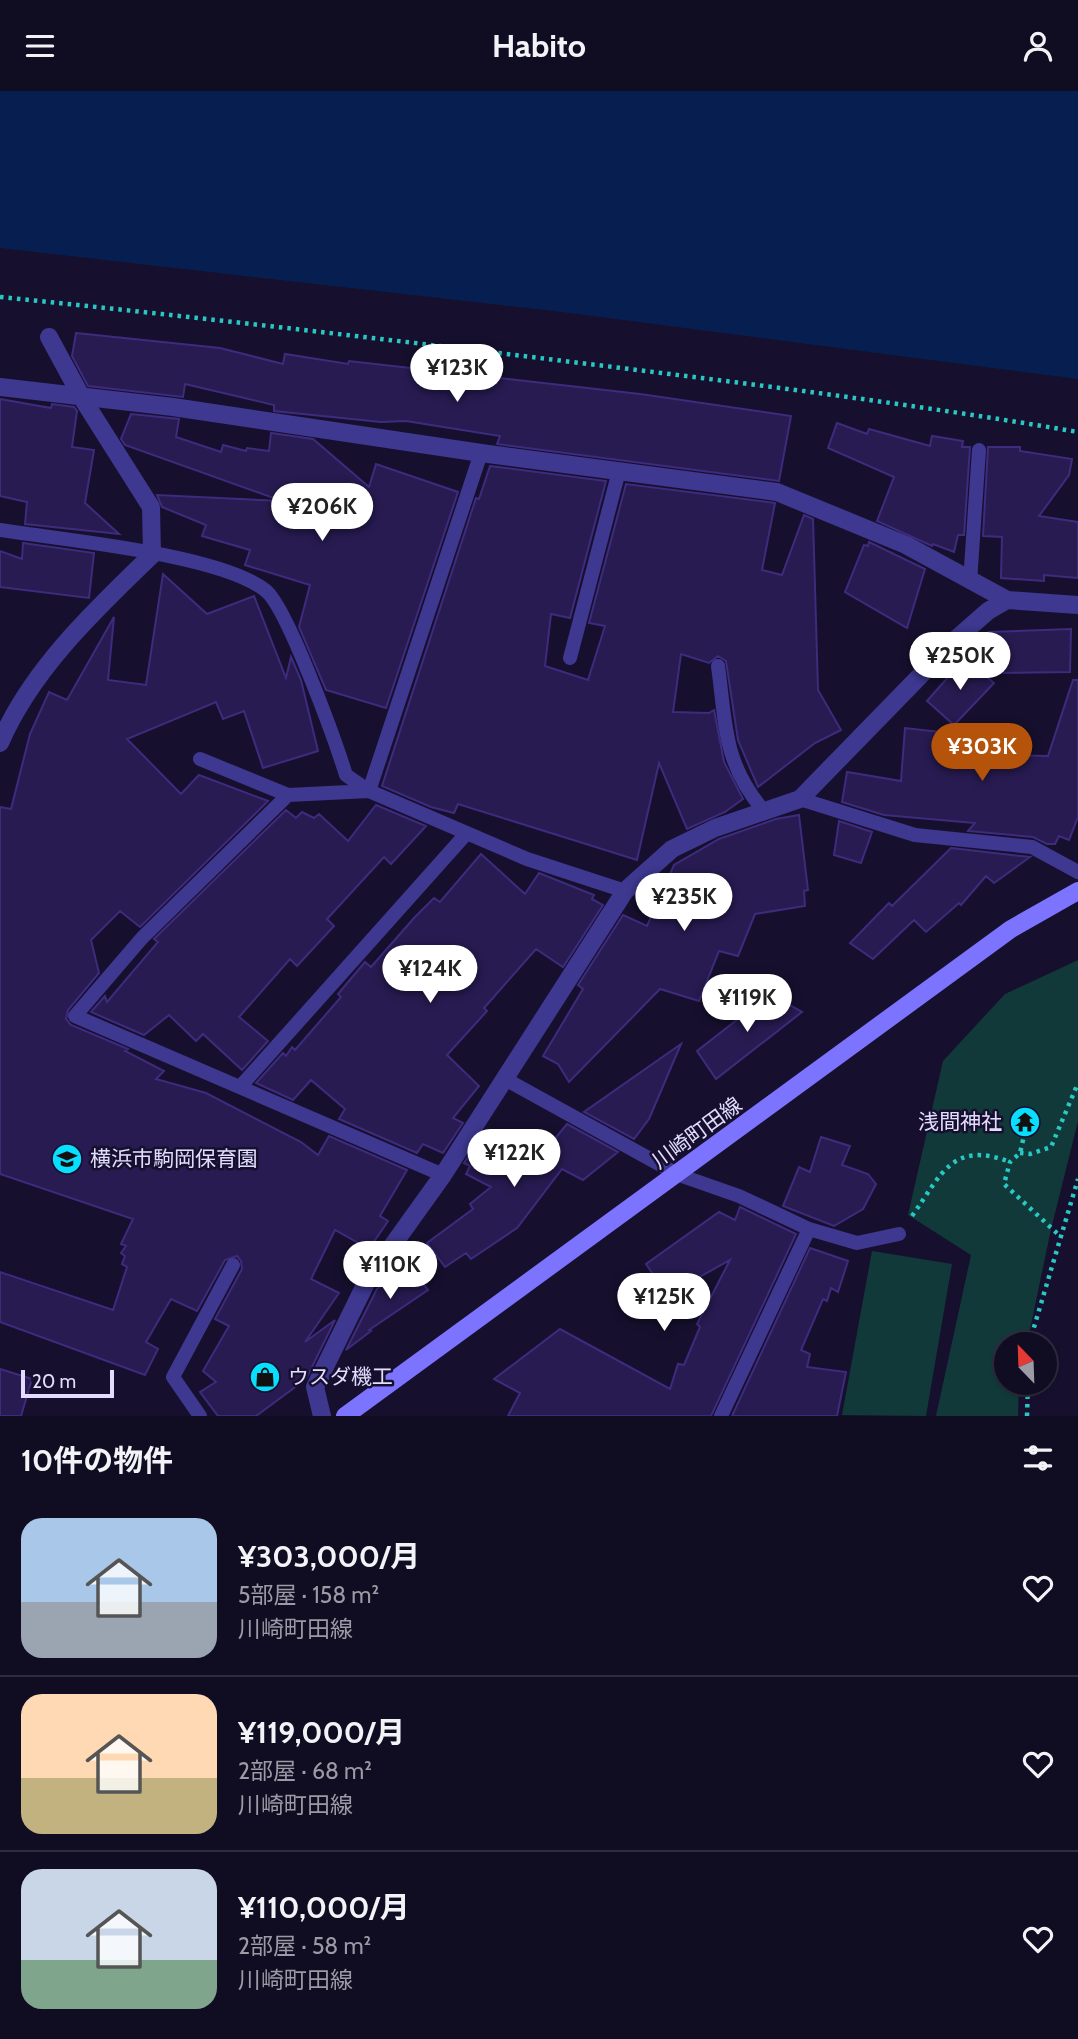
<!DOCTYPE html>
<html lang="ja">
<head>
<meta charset="utf-8">
<style>
  :root { --surface:#100c22; --page:#19152a; --text:#f1f3f6; --muted:#9c9ba5; --line:#302c40; --accent:#b45309 }
  body { margin:0; font-family:Cabin,"Noto Sans JP",sans-serif; background:var(--page); color:var(--text); height:100vh; display:flex; flex-direction:column; font-size:26px; white-space:nowrap }
  * { box-sizing:border-box; margin:0 }
  p { font-size:23px; color:var(--muted) }
  .icon { flex:none; width:38px; height:38px; fill:none; stroke:currentColor; stroke-width:2; stroke-linecap:round; stroke-linejoin:round }
  .map { position:relative; height:1325px; overflow:hidden }
  .sheet { display:flex; flex-direction:column; background:var(--surface); flex:1 }
  .sheet>* { flex:none }
  .needle { width:46px; rotate:337deg }
  .buttons { position:absolute; left:994px; top:1241px; display:grid; gap:14px }
  .buttons a { display:grid; place-items:center; width:63px; height:63px; border-radius:50%; background:var(--surface); box-shadow:0 2px 5px #0004,0 0 0 2px var(--line); font-size:35px }
  .scale { position:absolute; left:21px; bottom:18px; width:93px; box-sizing:border-box; padding-left:7px; border:4px solid #e2ddff; border-top:0; font-size:19px; line-height:24px; white-space:nowrap; color:#e2ddff; -webkit-text-stroke:5px #16102e; paint-order:stroke }
  .price { position:absolute; translate:-50% -60px; padding:0 16px; border-radius:24px; background:#fff; color:#222; font-size:23px; line-height:46px; filter:drop-shadow(0 2px 4px #0008) }
  .price::after { content:''; position:absolute; left:50%; top:42px; width:21px; height:16px; margin-left:-10px; background:inherit; clip-path:polygon(0 0,100% 0,50% 100%) }
  .price.current { background:var(--accent); color:#fff }
  ul { padding:0; list-style:none }
  li { display:flex; align-items:center; gap:21px; height:175px; padding:0 21px }
  li+li { border-top:2px solid var(--line) }
  li span { display:grid; place-items:center; flex:none; width:196px; height:140px; border-radius:21px; color:#555 }
  li>.icon { margin-inline-start:auto }
  span .icon { width:84px; height:84px; fill:#fffc; stroke-width:1 }
  li b { font-size:30px }
  h2 { display:flex; justify-content:space-between; align-items:center; height:84px; padding:0 21px; font-size:30px }
  header { display:flex; justify-content:space-between; align-items:center; height:91px; padding:0 21px; background:var(--surface); font-size:32px; font-weight:800 }
  .map>svg:first-child { display:block }
  .green { fill:#123939 }
  .water { fill:#071f50 }
  .building { fill:#271b51; stroke:#3e2b7e; stroke-width:2 }
  .lines { fill:none; stroke-linecap:round; stroke-linejoin:round }
  .path { stroke:#28c8c4; stroke-width:4.5; stroke-dasharray:3.5 5; stroke-linecap:butt }
  .service { stroke:#3e3890; stroke-width:14 }
  .minor { stroke:#3e3890; stroke-width:18 }
  .secondary { stroke:#7c74ff; stroke-width:18 }
  .labels { text-anchor:middle; stroke-width:5; stroke-linejoin:round; paint-order:stroke }
  .poi-label { font-size:21px; fill:#e2ddff; stroke:#16102e; text-anchor:start }
  .street-label { font-size:21px; fill:#e2ddff; stroke:#16102e }
</style>
</head>
<body>
<header><svg class="icon" aria-label="menu" viewBox="0 0 24 24"><path d="M4 6h16M4 12h16M4 18h16"/></svg>Habito<svg class="icon" aria-label="person" viewBox="0 0 24 24"><circle cx="12" cy="8" r="4"/><path d="M4 21q1-7 8-7t8 7"/></svg></header>
<div class="map">
<svg width="1078" height="1325" viewBox="0 0 1078 1325">
  <rect width="100%" height="100%" fill="#16102e"/>
  <!-- green -->
  <path class="green" d="M1078 869V1030L1051 1138 1027 1253H1006V1292H1019L1018 1325H936L971 1164 908 1124 943 970 1005 903Z
    M872 1160 952 1173 926 1325 842 1324Z"/>
  <!-- water -->
  <path class="water" d="M0 0H1078V288L562 221 0 157Z"/>
  <!-- building -->
  <path class="building" d="M76 242 220 257 283 273 285 263 348 273 349 270 640 303 791 325 779 390 497 353 500 345 406 330 381 331 274 320V314L185 293 183 306 88 295 72 265Z
    M0 308 51 317 52 313 74 316 77 320 72 356 94 359 85 412 119 443 25 433 27 411 0 405Z
    M131 323 179 328 176 346 221 361 223 354 246 360 247 357 269 360 271 342 313 348 369 396 376 373 458 401 386 617 326 599 299 536 310 494 245 474 250 459 202 445 206 434 162 416 157 404 282 410 125 354 121 348Z
    M837 332 867 343 869 338 930 355 932 345 963 350 962 356H970L964 444H958L954 461 933 453 932 455 877 430 894 386 828 357Z
    M988 356H1020V360L1072 368 1069 384 1039 425 1078 431V487L1044 484V490L1001 487 1002 446 983 445Z
    M490 375 606 390 570 527 551 523 545 575 588 589 605 535 589 532 626 393 775 412 762 479 782 484 804 424 813 428 818 599 841 639 815 652 758 696 738 649 726 570 718 565 709 572 681 563 673 621 709 622 714 619 724 671 743 708 725 721 687 738 659 672 637 769 458 713 454 722 431 716 382 695 476 407 479 408Z
    M869 451 925 478 907 537 845 501 864 454 868 455Z
    M23 452 94 462 89 507 0 496V460L22 468Z
    M163 483 207 523 254 505 286 587 291 566 301 589 318 660 263 677 244 620 223 628 216 611 127 648 181 703 199 684 268 710 140 836 120 820 91 849 99 882 68 919 66 928 71 934 128 958 125 960 164 980 156 988 206 1002 301 1051 318 1064 329 1045 407 1079 380 1125 388 1130 369 1158 335 1139 311 1188 339 1202 305 1251 335 1229 306 1288 256 1325H218L200 1301 216 1291 203 1280 229 1235 215 1228 242 1178 241 1170 237 1165 225 1169 197 1220 171 1208 146 1251 158 1258 145 1284 0 1231V1181L113 1219 127 1176 122 1173 125 1165 121 1162 126 1155 121 1153 133 1128 0 1083V716L11 718 30 643 49 601 67 609 114 526 108 589 146 594Z
    M1071 538 1070 581 994 582 989 541Z
    M965 567 994 592 954 634 927 610Z
    M1073 589H1078V726L1069 749 1059 745 1055 753H1047L1033 746 968 740 975 732 884 724 842 711 847 681 901 690 905 637 994 647 1010 664 1048 665Z
    M376 714 426 735 391 773 384 766 327 828 334 835 297 875 290 868 239 926 268 950 242 979 203 943 196 950 169 924 144 944 91 921 105 905 107 911 158 851 154 848 286 719 296 727 302 721 314 727 319 723 348 750Z
    M799 724 808 799 804 800 805 815 755 823 738 865 719 860 699 910 660 898 569 991 558 973 543 965 583 898 578 894 623 824 647 835 674 774 719 748 776 728Z
    M839 730 872 741 861 772 834 764Z
    M951 757 1030 766 994 792 986 785 961 814 959 812 926 841 914 829 873 868 850 852 889 812 892 815Z
    M481 763 525 803 539 782 594 804 592 808 603 814 563 876 536 858 484 917 487 920 447 964 479 995 453 1027 463 1032 443 1062 423 1053 417 1062 339 1028 345 1018 311 989 293 1009 256 992 283 962 286 965 292 956 295 959 341 906 338 903 365 871 371 876 414 827 434 807 440 811Z
    M770 903 802 921 716 988 697 960Z
    M681 953 649 1028 634 1048 584 1021Z
    M567 1033 618 1061 583 1089 562 1078 517 1137 471 1168 466 1162 445 1176 427 1152 473 1118 470 1113 491 1096 466 1083 470 1075 464 1072 483 1043 510 1057 518 1068 523 1065 538 1073 548 1047 553 1050Z
    M821 1046 850 1055 842 1074 868 1083 876 1093 863 1118 834 1135 783 1115 799 1076 810 1081Z
    M740 1116 796 1143 711 1325H508L520 1302 494 1288 560 1238 670 1298 678 1273 684 1274 700 1236 697 1233 730 1169 667 1204 646 1173 719 1121 735 1129Z
    M810 1157 848 1170 838 1201 831 1197 827 1210 823 1208 801 1259 810 1263 807 1276 846 1281 837 1325H732Z
    M411 1176 428 1199 369 1239 371 1240 346 1259 377 1198Z
    M0 1278 32 1288 21 1325H0Z"/>
  <g class="lines">
    <!-- path -->
    <path class="path" d="M0 206C188 225 376 247 564 270 736 291 908 312 1078 341
      M1027 1032 1020 1062 1010 1071 1004 1093 1060 1145
      M1020 1062 1030 1063 1051 1056 1078 992
      M912 1125C942 1083 952 1049 1010 1071
      M1029 1253 1078 1088
      M1027 1325 1028 1292"/>
    <!-- service -->
    <path class="service" d="M0 439C63 449 219 463 265 499 287 515 336 652 346 684L369 700 481 362
      M970 491 979 359
      M570 567 619 380
      M718 575C726 634 723 671 763 719
      M200 668 288 704
      M800 708 915 744 1032 756 1078 781
      M505 988 679 1084 739 1105 809 1138 857 1152 899 1143
      M240 996 466 743
      M443 1084 75 925 142 847 288 704 369 700 527 768 625 800
      M200 1325 173 1286 233 1174
      M721 1325 809 1138"/>
    <!-- minor -->
    <path class="minor" d="M0 296 173 316 481 362 777 401 906 454 1007 509
      M0 652C32 578 95 519 152 464L151 416 82 307 49 246
      M322 1325 315 1296 367 1190 443 1084 625 800 672 758 715 737 800 708 955 549 988 520 1007 509 1078 514"/>
    <!-- secondary -->
    <path class="secondary" d="M345 1325 1011 838 1078 800"/>
  </g>
  <!-- icons -->
  <defs>
    <g id="temple-disc" transform="scale(1.575)"><circle r="9.5" fill="#09deff" stroke="#16102e"/><path d="M0-6L5-2H3V0L6.5 2.5H4V6H1.5V3h-3V6H-4V2.5H-6.5L-3 0V-2H-5Z" fill="#111"/></g>
    <g id="school-disc" transform="scale(1.575)"><circle r="9.5" fill="#09deff" stroke="#16102e"/><path d="M0-5L7-2L0 1L-7-2ZM-4 1L0 2.5L4 1V4Q0 6-4 4Z" fill="#111"/></g>
    <g id="shop-disc" transform="scale(1.575)"><circle r="9.5" fill="#09deff" stroke="#16102e"/><path d="M-5-2.5h2.3a2.7 3.5 0 0 1 5.4 0H5L5.5 6h-11ZM-1.5-2.5h3a1.5 2.3 0 0 0-3 0Z" fill="#111"/></g>
  </defs>
  <g fill-rule="evenodd">
    <use href="#temple-disc" x="1025" y="1031"/>
    <use href="#school-disc" x="67" y="1068"/>
    <use href="#shop-disc" x="265" y="1286"/>
  </g>
  <g class="labels">
    <!-- poi labels -->
    <g class="poi-label">
      <text x="1002" y="1038" text-anchor="end">浅間神社</text>
      <text x="90" y="1075">横浜市駒岡保育園</text>
      <text x="288" y="1293">ウスダ機工</text>
    </g>
    <!-- street labels -->
    <g class="street-label">
      <text transform="translate(697 1042) rotate(-36)" y="7">川崎町田線</text>
    </g>
  </g>
</svg>
<div class="buttons">
<a><svg class="needle" viewBox="-14 -14 28 28"><path d="M0-13l5 13h-10z" fill="#e53935"/><path d="M0 13l5-13h-10z" fill="#9c9ba5"/></svg></a>
</div>
<div class="scale">20 m</div>
<b class="price" style="left:457px;top:313px">¥123K</b>
<b class="price" style="left:322px;top:452px">¥206K</b>
<b class="price" style="left:960px;top:601px">¥250K</b>
<b class="price current" style="left:982px;top:692px">¥303K</b>
<b class="price" style="left:684px;top:842px">¥235K</b>
<b class="price" style="left:430px;top:914px">¥124K</b>
<b class="price" style="left:747px;top:943px">¥119K</b>
<b class="price" style="left:514px;top:1098px">¥122K</b>
<b class="price" style="left:390px;top:1210px">¥110K</b>
<b class="price" style="left:664px;top:1242px">¥125K</b>
</div>
<section class="sheet">
<h2>10件の物件<svg class="icon" aria-label="filters" viewBox="0 0 24 24"><path d="M4 7h16M4 17h16"/><circle cx="9" cy="7" r="2"/><circle cx="15" cy="17" r="2"/></svg></h2>
<ul>
<li><span style="background:linear-gradient(#a9c7e8 60%,#9aa5b1 0)"><svg class="icon" aria-label="home" viewBox="0 0 24 24"><path d="M3 11l9-7 9 7M6 9v11h12V9"/></svg></span><div><b>¥303,000/月</b><p>5部屋 · 158 m²</p><p>川崎町田線</p></div><svg class="icon" aria-label="heart" viewBox="0 0 24 24"><path d="M12 20l-8-8c-3-5 5-10 8-4 3-6 11-1 8 4z"/></svg></li>
<li><span style="background:linear-gradient(#ffd9b3 60%,#c2b280 0)"><svg class="icon" aria-label="home" viewBox="0 0 24 24"><path d="M3 11l9-7 9 7M6 9v11h12V9"/></svg></span><div><b>¥119,000/月</b><p>2部屋 · 68 m²</p><p>川崎町田線</p></div><svg class="icon" aria-label="heart" viewBox="0 0 24 24"><path d="M12 20l-8-8c-3-5 5-10 8-4 3-6 11-1 8 4z"/></svg></li>
<li><span style="background:linear-gradient(#c9d6e8 65%,#7fa58c 0)"><svg class="icon" aria-label="home" viewBox="0 0 24 24"><path d="M3 11l9-7 9 7M6 9v11h12V9"/></svg></span><div><b>¥110,000/月</b><p>2部屋 · 58 m²</p><p>川崎町田線</p></div><svg class="icon" aria-label="heart" viewBox="0 0 24 24"><path d="M12 20l-8-8c-3-5 5-10 8-4 3-6 11-1 8 4z"/></svg></li>
</ul>
</section>
</body>
</html>
